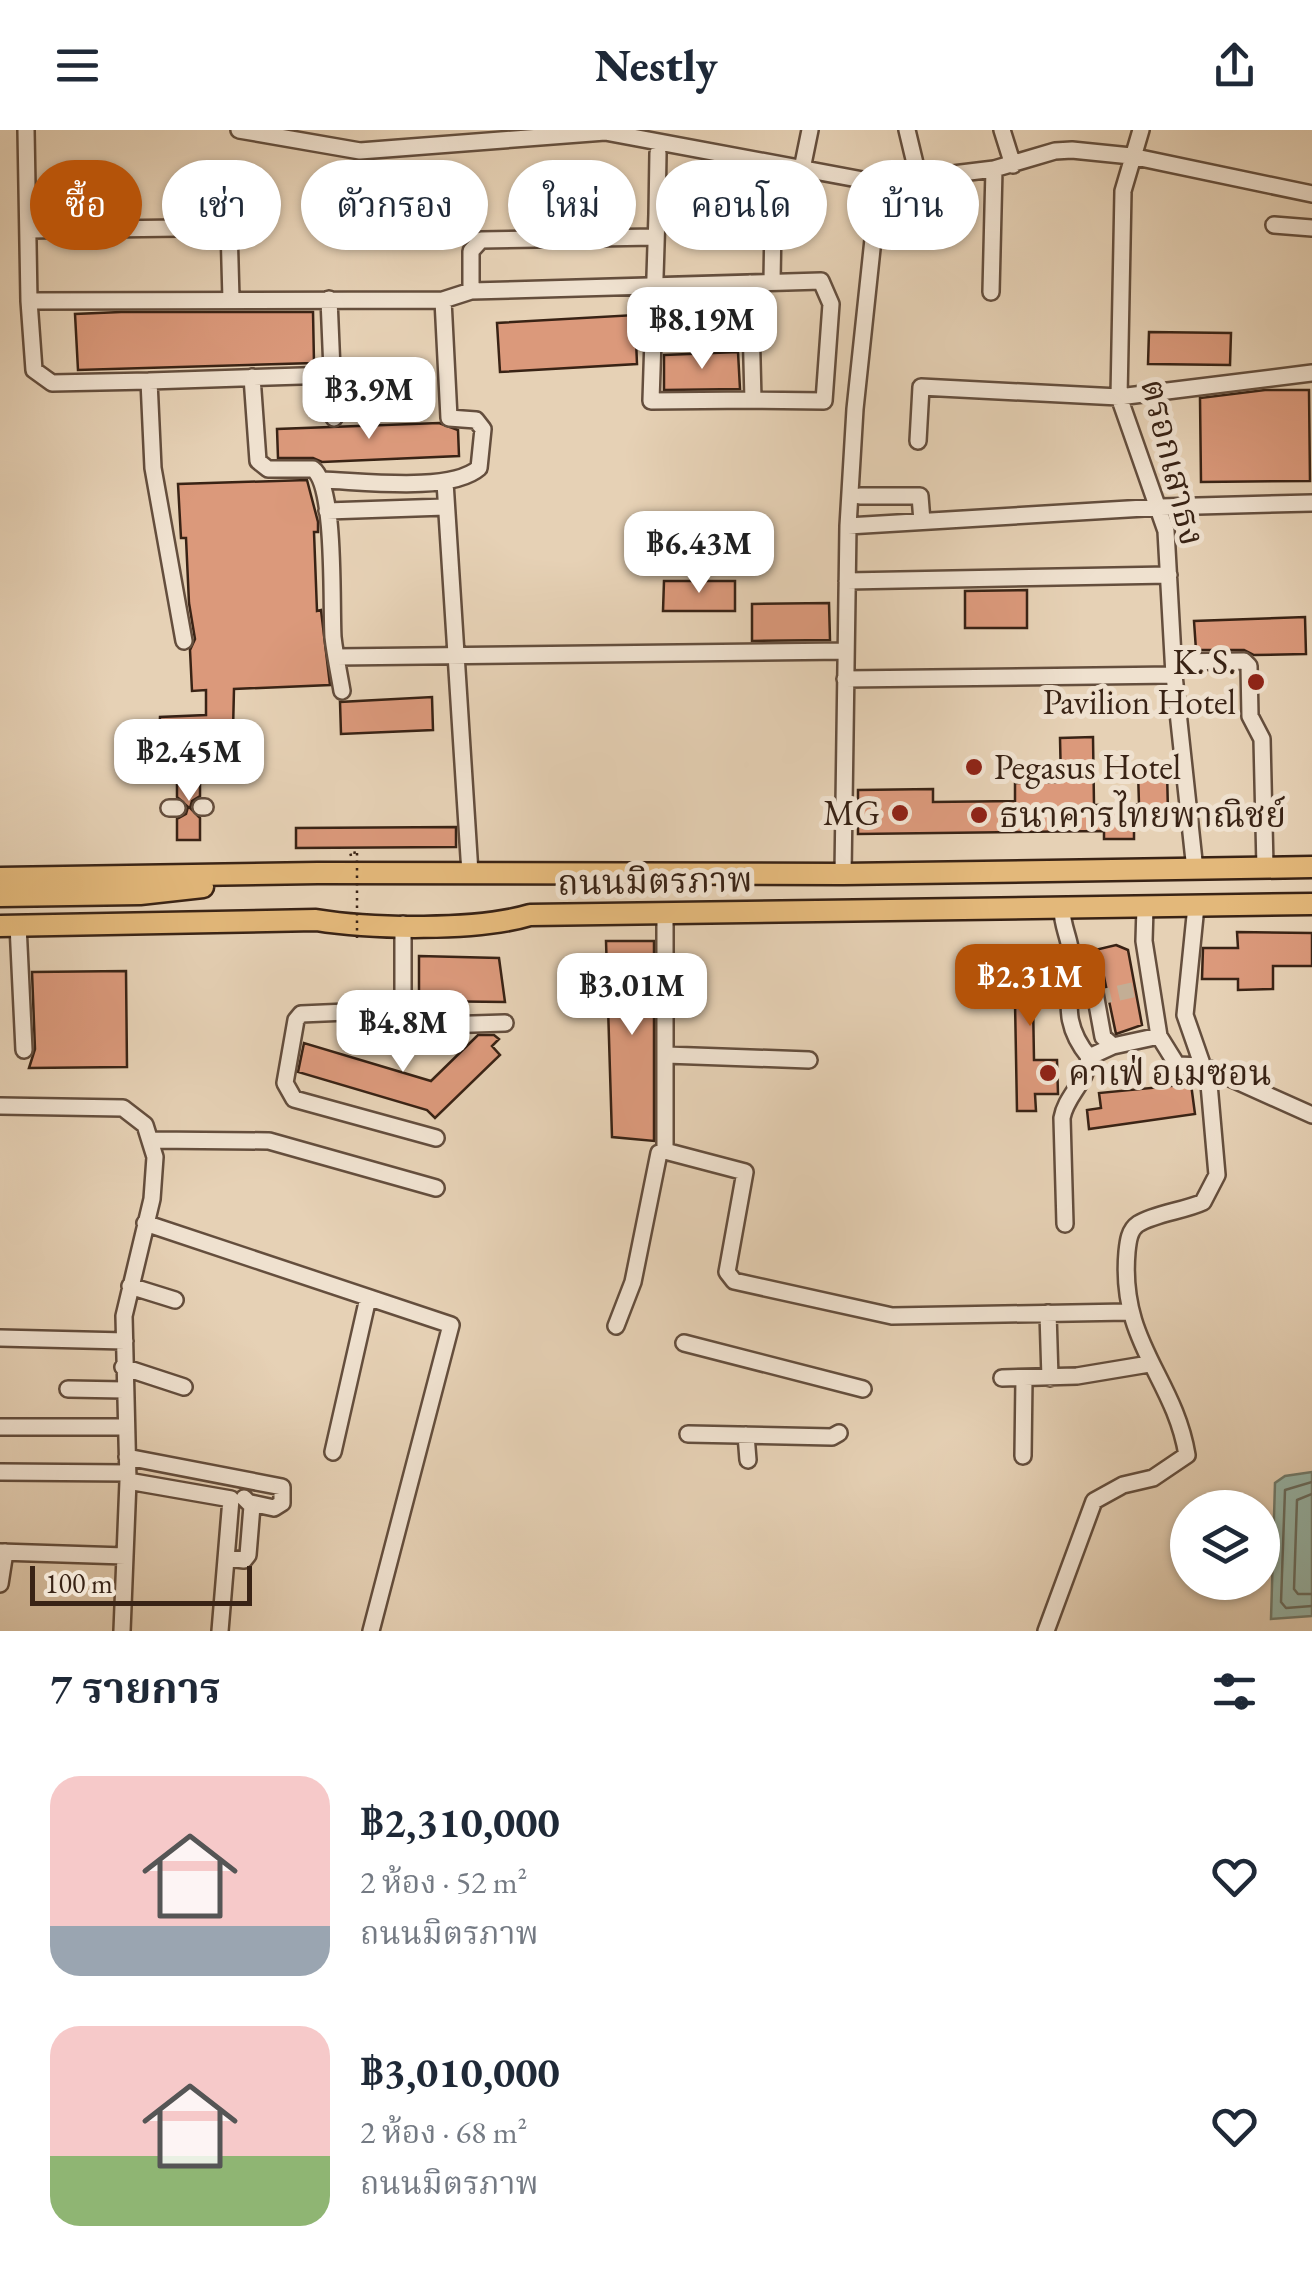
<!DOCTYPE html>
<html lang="th">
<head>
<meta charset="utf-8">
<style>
  :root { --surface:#fff; --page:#f6f6f7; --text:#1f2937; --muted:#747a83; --accent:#b45309 }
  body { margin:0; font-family:"EB Garamond","Noto Serif Thai",serif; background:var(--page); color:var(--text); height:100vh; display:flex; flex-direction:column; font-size:38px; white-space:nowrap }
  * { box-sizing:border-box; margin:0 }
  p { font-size:32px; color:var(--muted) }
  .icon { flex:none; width:55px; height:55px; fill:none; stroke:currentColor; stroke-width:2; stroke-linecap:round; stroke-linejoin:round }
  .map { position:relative; height:1501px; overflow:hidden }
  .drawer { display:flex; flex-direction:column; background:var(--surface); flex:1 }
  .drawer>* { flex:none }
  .banner { position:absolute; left:30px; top:30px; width:1252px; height:90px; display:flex; gap:20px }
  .controls { position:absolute; left:1170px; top:1360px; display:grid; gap:20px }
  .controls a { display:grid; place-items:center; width:110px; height:110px; border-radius:50%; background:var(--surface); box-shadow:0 2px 8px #0004; font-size:50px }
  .scale { position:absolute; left:30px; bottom:25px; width:222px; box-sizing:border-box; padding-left:10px; border:5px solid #392315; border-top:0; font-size:28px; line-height:35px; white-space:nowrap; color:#392315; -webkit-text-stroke:8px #efe1cf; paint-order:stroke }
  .price { position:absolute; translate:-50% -85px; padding:0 22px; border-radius:20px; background:#fff; color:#222; font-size:32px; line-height:65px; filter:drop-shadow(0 2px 5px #0008) }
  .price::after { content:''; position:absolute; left:50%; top:60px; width:30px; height:22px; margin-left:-15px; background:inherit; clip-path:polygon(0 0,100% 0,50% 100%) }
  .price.on { background:var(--accent); color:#fff }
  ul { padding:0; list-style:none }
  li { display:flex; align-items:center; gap:30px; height:250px; padding:0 50px }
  li span { display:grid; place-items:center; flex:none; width:280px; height:200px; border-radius:30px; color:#555 }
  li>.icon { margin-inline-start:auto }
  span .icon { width:120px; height:120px; fill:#fffc; stroke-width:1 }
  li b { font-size:42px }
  h2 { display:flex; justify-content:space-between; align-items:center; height:120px; padding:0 50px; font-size:42px }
  .chip { padding:0 35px; border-radius:45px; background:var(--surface); box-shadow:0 2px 8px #0004; font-size:35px; line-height:90px }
  .chip.on { background:var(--accent); color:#fff }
  header { display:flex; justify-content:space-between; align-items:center; height:130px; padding:0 50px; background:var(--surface); font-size:45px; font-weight:800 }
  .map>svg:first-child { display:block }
  .water { fill:#97b7aa; stroke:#717c6e; stroke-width:2.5 }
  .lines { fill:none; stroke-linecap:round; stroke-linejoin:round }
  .shore { stroke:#686d60; stroke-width:2.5 }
  .building { fill:#db997b; stroke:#392315; stroke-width:2.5 }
  .minor-tunnel { stroke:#c3ae95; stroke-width:15; stroke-dasharray:15 8; stroke-linecap:butt }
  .minor-casing { stroke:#644e3d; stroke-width:20 }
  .highway-casing { stroke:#392315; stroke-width:25 }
  .path { stroke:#392315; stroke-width:2.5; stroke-dasharray:2.5 5; stroke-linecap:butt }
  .minor { stroke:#efe1cf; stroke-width:15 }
  .highway { stroke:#e3b87a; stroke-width:20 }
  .path-bridge { stroke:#392315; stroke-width:2.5; stroke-dasharray:2.5 5; stroke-linecap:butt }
  .poi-dot { fill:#8f2418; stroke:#efe1cf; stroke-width:4 }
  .labels { text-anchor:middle; stroke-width:10; stroke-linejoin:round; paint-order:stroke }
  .street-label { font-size:35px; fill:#392315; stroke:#efe1cf }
  .poi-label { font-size:35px; fill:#392315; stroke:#efe1cf; text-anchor:start }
</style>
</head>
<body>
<header><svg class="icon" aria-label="menu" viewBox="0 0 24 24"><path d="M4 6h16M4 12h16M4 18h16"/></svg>Nestly<svg class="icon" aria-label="share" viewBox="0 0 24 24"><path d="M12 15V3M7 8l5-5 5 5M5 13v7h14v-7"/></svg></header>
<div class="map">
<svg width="1312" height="1501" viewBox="0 0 1312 1501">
  <rect width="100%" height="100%" fill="#e6d1b5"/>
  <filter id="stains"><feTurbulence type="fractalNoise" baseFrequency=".002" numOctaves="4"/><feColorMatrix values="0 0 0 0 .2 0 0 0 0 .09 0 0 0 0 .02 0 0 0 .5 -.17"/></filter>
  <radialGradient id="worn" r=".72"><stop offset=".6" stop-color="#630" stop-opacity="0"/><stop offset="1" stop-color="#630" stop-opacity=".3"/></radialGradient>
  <!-- water -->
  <path class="water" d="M1312 1342V1486L1271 1489 1275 1353 1285 1346Z"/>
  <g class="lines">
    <!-- shore -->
    <path class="shore" d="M1312 1352 1285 1360 1281 1472 1286 1478 1312 1476
      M1312 1364 1297 1370 1294 1459 1298 1464H1312"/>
  </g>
  <!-- building -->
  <path class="building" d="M121 182H313L314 233 78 240 75 184Z
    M635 185 637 234 500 242 497 193Z
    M1149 202 1231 203 1230 235 1148 234Z
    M738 222 740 259 664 260V225Z
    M1265 260H1309L1310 351 1201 352 1200 268Z
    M439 293 458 300 459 326 322 332 313 328H278L277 299Z
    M307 350 318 392V402H314L317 481 321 480 330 555 234 559 232 642H216L217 601 179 598V606H159L160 587 206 585V560L192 561 190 520 195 509 189 473 186 408H181L178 354Z
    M664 451H735V481H663Z
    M1027 460V498H965V461Z
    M829 473 830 510 752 511V474Z
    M1305 487 1306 524 1254 525 1244 520H1196L1194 491Z
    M432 567 433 600 341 604 340 572Z
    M1093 607 1094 675 1139 674 1138 642 1167 641 1168 682H1172V694H1134V709H1104V701L858 704V660L933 659V672L1015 671V653L1061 652 1060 608Z
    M177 640H200V666L192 671 190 678 200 688V710H177V689L186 684 188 677 177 667Z
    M456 697V717L296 718V698Z
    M1237 802 1312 803V836H1273V859L1238 860V849H1202L1203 818H1238Z
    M606 811H654V1011L612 1007Z
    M1116 815 1128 820 1142 895 1116 904 1100 828 1095 820Z
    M1044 816 1045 871H1033L1034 930H1057L1058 964H1035L1036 981H1017L1014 817Z
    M419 826 499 828 505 872 419 871Z
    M126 841 127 937 29 938 35 919 32 842Z
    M478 905H494L499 909 492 916 500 925 435 988 427 980 298 942 304 913 431 951Z
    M1191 954 1195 984 1089 999 1087 980 1101 978 1099 963Z"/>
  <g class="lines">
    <!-- minor-tunnel -->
    <path class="minor-tunnel" d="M1096 868 1137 859"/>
    <!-- minor casing -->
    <g class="minor-casing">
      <path id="minor" d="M26 0 29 171 34 240 52 253 149 251 153 338 184 511
        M239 0 360 21 605 2 879 53 994 39 1055 21 1072 20 1131 26 1312 64
        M907 0 919 50
        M1002 0 1013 35
        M1141 0 1123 61 1119 267 1166 401 1174 545 1195 740
        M802 39 810 0
        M657 84 658 23
        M1274 95 1312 98
        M229 97 231 169
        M29 100 263 97
        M471 161V121L481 110 655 107
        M991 162 994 39
        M329 169 334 288
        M29 171 443 170 471 161 821 151 831 174 824 271 753 270 750 153
        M252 247 258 331 268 339H313C336 356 331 474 333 507 335 525 339 543 342 561
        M149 251 332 245
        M753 270 651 271 657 84 773 92 772 151
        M918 311 921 257 1119 267 1312 243
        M322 350C361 351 450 363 479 338L483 299 476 290 449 288 443 170
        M445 352 470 743
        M860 366H920L922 391
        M327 381 445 377
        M848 396 1161 377 1312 373
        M847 451 1169 445
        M336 527 845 521
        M1174 532 1244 531 1249 536 1250 586 1262 609 1265 737
        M845 549 1174 545
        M201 677H205
        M169 678H177
        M843 744 848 396 855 279 879 53
        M1062 779C1062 794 1068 805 1070 818 1074 863 1057 888 1089 927L1113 916 1159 906 1144 811 1145 777
        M18 795 24 920
        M1069 831 1089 830 1103 907 1113 916
        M403 895V794
        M1159 906 1177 935 1203 936 1312 985
        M666 925 809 930
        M0 976 123 978 145 995 155 1027 152 1069 124 1186 128 1351 122 1501
        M436 1008 294 969 285 953 296 890 301 884 370 881 410 896 505 893
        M150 1010 269 1011 436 1058
        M665 1021 745 1042 727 1142 734 1151 892 1186 1128 1182
        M145 1093 451 1195 371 1501
        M1065 1094 1062 988C1066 965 1087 953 1089 927
        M130 1156 175 1170
        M1048 1183 1050 1248
        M616 1196 633 1152 659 1023 665 1021V783
        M0 1208 125 1211
        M684 1213 863 1259
        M123 1237 184 1257
        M1002 1248 1077 1246 1149 1234
        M68 1259 124 1260
        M0 1297H126
        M688 1304 832 1307 839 1303
        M746 1305 748 1330
        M333 1322 368 1168
        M1023 1326 1024 1248
        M127 1327 282 1357V1373L274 1378 251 1373
        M0 1342 128 1343
        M128 1351 231 1369 220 1501
        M0 1422 125 1426
        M227 1428 244 1430 248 1425 252 1376 244 1368
        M0 1454 5 1422
        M1046 1501 1094 1371 1123 1355 1153 1348 1187 1325C1174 1247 1119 1213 1127 1122 1128 1112 1129 1100 1138 1094 1156 1083 1184 1081 1203 1072L1217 1045 1209 954 1185 885 1196 776"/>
    </g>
    <!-- highway casing -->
    <g class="highway-casing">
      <path id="highway" d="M0 748 318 743 843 744 1312 737
        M0 766 140 764 203 757
        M0 796 316 790C371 799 477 801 530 785L1312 774"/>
    </g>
    <!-- path -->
    <path class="path" d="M351 726 350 722 357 723"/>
    <!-- minor -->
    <use href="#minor" class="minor"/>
    <!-- highway -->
    <use href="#highway" class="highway"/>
    <!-- path-bridge -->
    <path class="path-bridge" d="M357 723V808"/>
  </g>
  <!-- markers -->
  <g class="poi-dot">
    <circle cx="1256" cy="552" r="10"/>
    <circle cx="974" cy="637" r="10"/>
    <circle cx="900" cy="683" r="10"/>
    <circle cx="979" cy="685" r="10"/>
    <circle cx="1048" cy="943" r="10"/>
  </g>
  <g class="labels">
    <!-- street labels -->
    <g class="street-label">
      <text transform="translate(1173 332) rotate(76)" y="12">ตรอกเสาธง</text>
      <text transform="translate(655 751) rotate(-1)" y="12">ถนนมิตรภาพ</text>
    </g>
    <!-- poi labels -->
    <g class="poi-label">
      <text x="1236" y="544" text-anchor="end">K. S.<tspan x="1236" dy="40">Pavilion Hotel</tspan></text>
      <text x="994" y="649">Pegasus Hotel</text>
      <text x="880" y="695" text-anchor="end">MG</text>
      <text x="999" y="697">ธนาคารไทยพาณิชย์</text>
      <text x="1068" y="955">คาเฟ่ อเมซอน</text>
    </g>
  </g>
  <rect width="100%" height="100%" filter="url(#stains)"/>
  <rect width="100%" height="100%" fill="url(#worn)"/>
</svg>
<div class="controls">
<a><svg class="icon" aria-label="layers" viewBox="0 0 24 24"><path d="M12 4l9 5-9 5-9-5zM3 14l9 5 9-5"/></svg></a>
</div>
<div class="scale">100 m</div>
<b class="price" style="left:702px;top:242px">฿8.19M</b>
<b class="price" style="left:369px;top:312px">฿3.9M</b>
<b class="price" style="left:699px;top:466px">฿6.43M</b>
<b class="price" style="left:189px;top:674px">฿2.45M</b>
<b class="price on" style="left:1030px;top:899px">฿2.31M</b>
<b class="price" style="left:632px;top:908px">฿3.01M</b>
<b class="price" style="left:403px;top:945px">฿4.8M</b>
<div class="banner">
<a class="chip on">ซื้อ</a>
<a class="chip">เช่า</a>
<a class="chip">ตัวกรอง</a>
<a class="chip">ใหม่</a>
<a class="chip">คอนโด</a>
<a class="chip">บ้าน</a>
</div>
</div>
<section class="drawer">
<h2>7 รายการ<svg class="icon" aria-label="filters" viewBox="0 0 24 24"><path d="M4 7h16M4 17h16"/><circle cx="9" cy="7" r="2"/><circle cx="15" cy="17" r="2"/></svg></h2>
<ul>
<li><span style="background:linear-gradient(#f6c9c9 75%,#9aa5b1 0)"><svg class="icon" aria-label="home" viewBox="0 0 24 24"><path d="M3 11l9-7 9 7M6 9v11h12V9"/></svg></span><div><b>฿2,310,000</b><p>2 ห้อง · 52 m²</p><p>ถนนมิตรภาพ</p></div><svg class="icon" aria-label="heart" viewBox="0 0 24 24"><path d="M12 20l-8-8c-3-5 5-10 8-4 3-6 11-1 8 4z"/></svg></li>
<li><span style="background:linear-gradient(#f6c9c9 65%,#8fb573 0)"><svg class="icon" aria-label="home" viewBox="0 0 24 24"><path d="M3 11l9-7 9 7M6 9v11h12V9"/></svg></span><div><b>฿3,010,000</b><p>2 ห้อง · 68 m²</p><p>ถนนมิตรภาพ</p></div><svg class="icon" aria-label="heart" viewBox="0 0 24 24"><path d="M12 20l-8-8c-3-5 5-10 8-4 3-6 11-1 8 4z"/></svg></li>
</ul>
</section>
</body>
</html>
